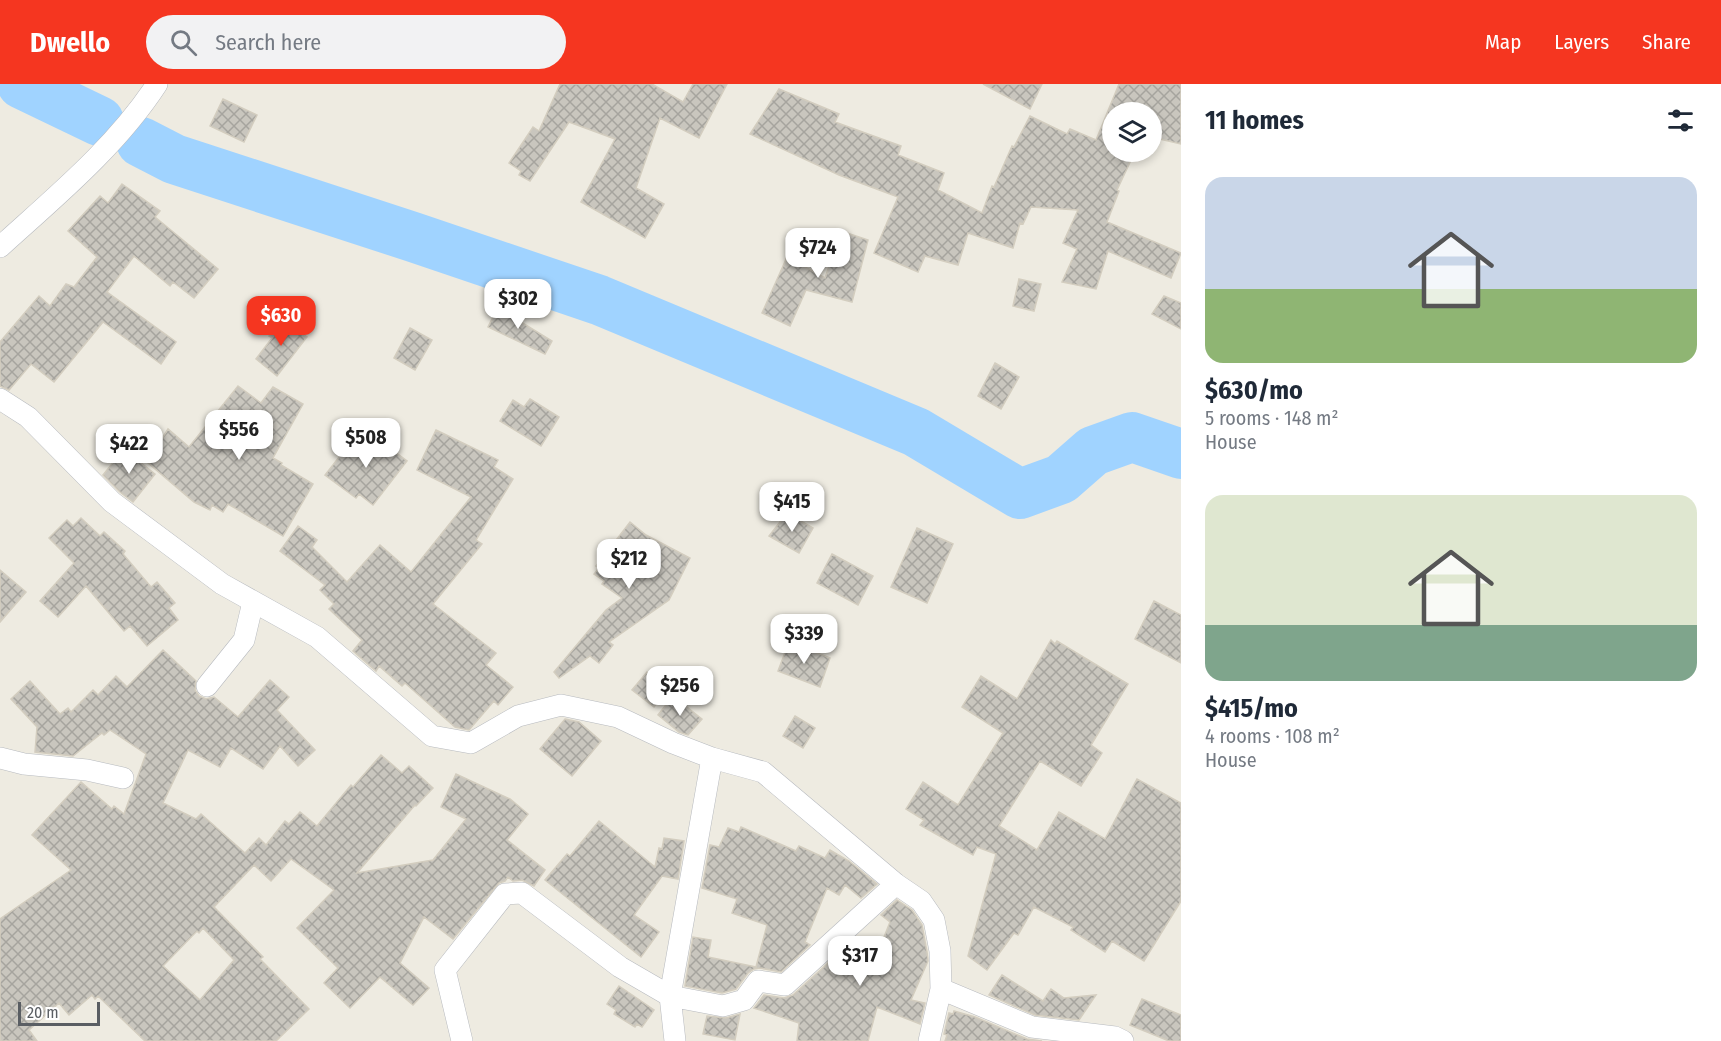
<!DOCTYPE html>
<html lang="en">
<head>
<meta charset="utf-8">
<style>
  :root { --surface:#fff; --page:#f2f2f3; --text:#1f2937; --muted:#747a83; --accent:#f53620 }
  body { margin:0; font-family:"Fira Sans Condensed",sans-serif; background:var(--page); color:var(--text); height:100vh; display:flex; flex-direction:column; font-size:22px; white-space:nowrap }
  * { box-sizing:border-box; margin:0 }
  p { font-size:20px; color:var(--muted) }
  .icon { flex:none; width:33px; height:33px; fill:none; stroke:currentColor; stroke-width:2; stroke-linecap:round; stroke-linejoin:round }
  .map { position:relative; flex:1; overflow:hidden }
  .details { display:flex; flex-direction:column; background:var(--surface); width:540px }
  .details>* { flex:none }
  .tools { position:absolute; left:1102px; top:18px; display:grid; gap:12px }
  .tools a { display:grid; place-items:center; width:60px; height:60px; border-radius:50%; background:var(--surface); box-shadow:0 3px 9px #0003; font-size:30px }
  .scale { position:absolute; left:18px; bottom:15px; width:82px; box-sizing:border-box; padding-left:6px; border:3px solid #5a5e63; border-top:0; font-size:16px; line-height:21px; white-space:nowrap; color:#5a5e63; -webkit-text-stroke:4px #fff; paint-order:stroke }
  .price { position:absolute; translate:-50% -51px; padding:0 14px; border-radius:12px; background:#fff; color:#222; font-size:20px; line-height:39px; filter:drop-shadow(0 2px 3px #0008) }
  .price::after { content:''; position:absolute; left:50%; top:36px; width:18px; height:14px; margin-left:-9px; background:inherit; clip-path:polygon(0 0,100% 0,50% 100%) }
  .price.selected { background:var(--accent); color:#fff }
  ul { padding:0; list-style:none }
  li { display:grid; align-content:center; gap:12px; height:318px; padding:0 24px }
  li span { display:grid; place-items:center; height:186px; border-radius:18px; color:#555 }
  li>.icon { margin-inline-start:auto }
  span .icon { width:108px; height:108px; fill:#fffc; stroke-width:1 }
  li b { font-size:26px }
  h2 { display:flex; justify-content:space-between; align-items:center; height:72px; padding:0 24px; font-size:26px }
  header { display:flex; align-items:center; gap:36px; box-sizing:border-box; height:84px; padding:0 30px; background:var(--accent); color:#fff }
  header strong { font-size:28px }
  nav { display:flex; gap:33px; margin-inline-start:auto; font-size:21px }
  .search { width:420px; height:54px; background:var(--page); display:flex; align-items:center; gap:15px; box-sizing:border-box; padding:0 21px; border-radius:33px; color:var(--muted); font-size:22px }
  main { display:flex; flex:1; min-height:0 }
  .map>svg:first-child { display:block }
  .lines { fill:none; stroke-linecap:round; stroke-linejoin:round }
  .river { stroke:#a0d3ff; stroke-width:50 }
  .building { fill:url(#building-cross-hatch); stroke:#d3cdbf; stroke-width:1.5; fill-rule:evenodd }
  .street-casing { stroke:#b7babf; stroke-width:22 }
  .street { stroke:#fff; stroke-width:21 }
</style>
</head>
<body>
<header>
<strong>Dwello</strong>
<div class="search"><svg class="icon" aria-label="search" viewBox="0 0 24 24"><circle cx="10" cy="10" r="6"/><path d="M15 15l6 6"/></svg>Search here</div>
<nav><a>Map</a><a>Layers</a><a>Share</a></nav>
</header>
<main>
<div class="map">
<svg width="1181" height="957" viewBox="0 0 1181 957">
  <defs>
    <pattern id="building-cross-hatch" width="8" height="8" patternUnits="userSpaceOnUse" patternTransform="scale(1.5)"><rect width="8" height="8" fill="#c9c6be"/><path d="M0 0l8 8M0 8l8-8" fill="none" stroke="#a6a49e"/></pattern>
  </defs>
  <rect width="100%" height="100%" fill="#eeebe1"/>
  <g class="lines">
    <!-- river -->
    <path class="river" d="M22 0 99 37
      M141 58 174 75 413 153 599 216 916 348 1020 410 1061 395 1093 367 1132 353 1181 370"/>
  </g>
  <!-- building -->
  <path class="building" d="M560 0H652L683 18 693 0H727L699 54 660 34 636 104 664 120 645 154 581 118 615 55 569 38 530 97 519 91 521 87 509 79 533 43 539 47Z
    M983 0H1042L1030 25Z
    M1119 0H1181V60L1155 54 1158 41 1152 37V28H1113V68H1123L1133 72 1117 106 1119 107 1107 138 1181 169 1171 194 1108 167 1096 205 1062 198 1077 165 1063 159 1078 126 1031 123 1023 140 1020 139 1013 164 968 149 958 181 925 172 918 188 874 169 898 113 839 91 750 50 779 5 839 30 835 38 901 62 898 71 944 89 938 106 982 129 992 102 994 103 1012 62 1014 63 1030 32 1067 50 1070 45 1096 56Z
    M223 15 257 31 244 58 210 42Z
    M122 100 160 127 155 133 218 185 194 214 173 198 170 202 134 172 107 208 176 258 161 280 103 238 54 298 31 280 9 306 0 302V258L39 212 50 222 66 200 74 203 97 173 68 147 100 112 108 119Z
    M841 147 868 156 852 218 806 206 790 242 762 229 787 173 825 194Z
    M1019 195 1041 200 1034 227 1013 222Z
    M1164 212 1181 219V245L1152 230Z
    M499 221 518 231 516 235 552 257 545 270 488 243Z
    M283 235 307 253 277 292 256 275 272 254 269 252Z
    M410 244 432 256 415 286 394 274Z
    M995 279 1019 293 1001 325 978 312Z
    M238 302 261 319 273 303 303 320 273 374 282 379 281 381 313 400 283 452 228 420 223 428 212 421 210 426 194 418 147 378 168 345 189 363Z
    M530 315 559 333 541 362 500 337 513 316 524 323Z
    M436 346 498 376 494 383 513 395 476 456 482 460 433 520 496 569 486 581 513 603 498 621 494 617 469 646 455 643 405 599 402 602 379 582 376 587 353 567 362 556 329 525 334 520 320 506 325 501 280 467 298 442 317 456 312 463 347 498 380 461 411 488 471 413 417 386Z
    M357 350 373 363 379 356 407 377 373 421 359 410 356 414 325 391Z
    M124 365 155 390 133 418 120 408 103 391Z
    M787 429 813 444 799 469 769 452Z
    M81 434 100 452 104 448 125 467 123 470 151 503 157 498 175 519 169 524 178 536 147 562 130 542 124 547 86 502 58 533 40 517 74 479 49 454 67 436 73 442Z
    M630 438 646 451 690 474 669 516 609 558 613 561 599 579 590 572 559 594 554 588 606 526 622 514 602 500 604 497 594 490 599 484 596 482Z
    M917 444 953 460 927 519 891 503Z
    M832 470 873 492 858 521 817 499Z
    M0 486 26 508 0 538Z
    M1154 517 1181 531V579L1135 555Z
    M1051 556 1055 560 1057 557 1128 600 1091 661 1102 669 1081 702 1040 677 999 742 1037 766 1059 728 1105 755 1137 695 1181 719V817L1144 877 1112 857 1105 868 1071 846 1073 843 1034 823 1018 851 1014 849 987 886 968 872 996 770 977 763 973 771 920 741 924 736 906 725 923 698 958 721 1003 649 962 623 981 592 1017 615Z
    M789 558 830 574 820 603 778 587Z
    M163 566 196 597 195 606 199 612 206 615 214 613 238 633 270 596 289 613 277 626 315 666 298 682 280 662 263 685 231 664 220 683 188 666 163 719 196 735 201 730 245 769 259 754 266 761 285 737 289 740 300 728 317 742 351 701 353 703 381 671 402 689 409 682 433 704 416 722 415 721 357 789 433 776 466 735 441 723 456 690 510 715 528 730 507 756 545 786 534 802 522 796 513 797 508 793 505 797 499 799 453 855 424 833 400 879 429 904 413 921 380 893 350 924 324 899 338 884 297 844 334 806 291 775 271 797 254 781 214 823 263 873 260 875 309 925 276 957H145L98 912 95 915 92 911 69 931 59 919 29 946 37 957H0V835L71 786 32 751 81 698 112 725 114 722 124 730 146 670 110 646 104 651 102 649 73 672 35 668 37 643 11 615 30 597 60 630 68 624 71 628 93 606 98 611 116 592 127 603ZM203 844 234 876 200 916 163 882 197 847 199 849Z
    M647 588 668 605 654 623 632 606Z
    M673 612 702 635 688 651 679 648 658 631Z
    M795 632 815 644 803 664 783 652Z
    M565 635 579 638 601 657 572 692 540 665Z
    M599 737 655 783 659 764 662 765 664 754 684 757 678 795 662 792 634 831 659 848 641 873 545 796 567 770 570 772Z
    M741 743 796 767 799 762 825 774 830 766 849 777 877 800 861 814 845 801 839 811 827 804 805 858 810 861 781 888 760 884 754 885 748 889 736 905 722 909 685 902 693 853 711 856 708 873 756 883 767 841 732 829 737 815 702 804 710 761 719 763 728 744 739 748Z
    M897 816 912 826 922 841 927 868 928 877 911 916 925 919 920 940 877 923 868 957H797L799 939 754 924 764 911 784 914 793 911 836 872 870 888 890 838 881 831Z
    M1002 891 1043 917 1051 905 1064 914 1096 911 1079 936 1035 931 989 911Z
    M619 902 654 926 642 943 637 940 635 943 614 930 616 926 607 920Z
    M1142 915 1181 931V957H1169L1130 941Z
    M954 927 975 933 1027 955 1042 957H945L947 951 944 950 949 929 953 930Z
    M740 930 735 956 703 950 707 932 726 934Z"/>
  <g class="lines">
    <!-- street casing -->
    <g class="street-casing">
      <path id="street" d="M0 163C55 113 116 63 157 0
        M0 315 28 333 112 418 222 500 317 553 432 652 471 659 518 632 561 621 618 633 673 659 712 674 763 688 896 800 921 817 934 836 940 867 941 905 929 957
        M207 602 244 556 253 518
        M0 674 24 680 87 686 123 694
        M941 905 1032 943 1115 953 1123 957
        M462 957 445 886 505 810 522 809 620 883 670 912 723 922 744 916 758 897 785 901 896 800
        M675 957 670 912 712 674"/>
    </g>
    <!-- street -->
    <use href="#street" class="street"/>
  </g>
</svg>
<div class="tools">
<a><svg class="icon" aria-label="layers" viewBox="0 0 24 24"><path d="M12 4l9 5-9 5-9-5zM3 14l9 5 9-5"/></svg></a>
</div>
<div class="scale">20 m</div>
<b class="price" style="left:818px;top:195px">$724</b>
<b class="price" style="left:518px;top:246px">$302</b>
<b class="price selected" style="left:281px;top:263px">$630</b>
<b class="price" style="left:239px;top:377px">$556</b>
<b class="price" style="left:366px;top:385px">$508</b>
<b class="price" style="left:129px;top:391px">$422</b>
<b class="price" style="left:792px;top:449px">$415</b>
<b class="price" style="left:629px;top:506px">$212</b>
<b class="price" style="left:804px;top:581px">$339</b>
<b class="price" style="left:680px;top:633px">$256</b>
<b class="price" style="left:860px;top:903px">$317</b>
</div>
<section class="details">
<h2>11 homes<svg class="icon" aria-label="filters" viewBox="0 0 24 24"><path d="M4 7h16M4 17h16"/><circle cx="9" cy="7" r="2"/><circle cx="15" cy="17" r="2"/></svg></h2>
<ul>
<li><span style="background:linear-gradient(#c9d6e8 60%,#8fb573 0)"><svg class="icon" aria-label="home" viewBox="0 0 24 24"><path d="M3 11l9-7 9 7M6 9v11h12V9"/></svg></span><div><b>$630/mo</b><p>5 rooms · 148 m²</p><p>House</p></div></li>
<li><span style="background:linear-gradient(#dfe7d0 70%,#7fa58c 0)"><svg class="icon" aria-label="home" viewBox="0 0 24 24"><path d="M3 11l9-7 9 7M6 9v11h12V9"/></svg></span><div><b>$415/mo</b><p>4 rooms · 108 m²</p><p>House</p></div></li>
</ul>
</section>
</main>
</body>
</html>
